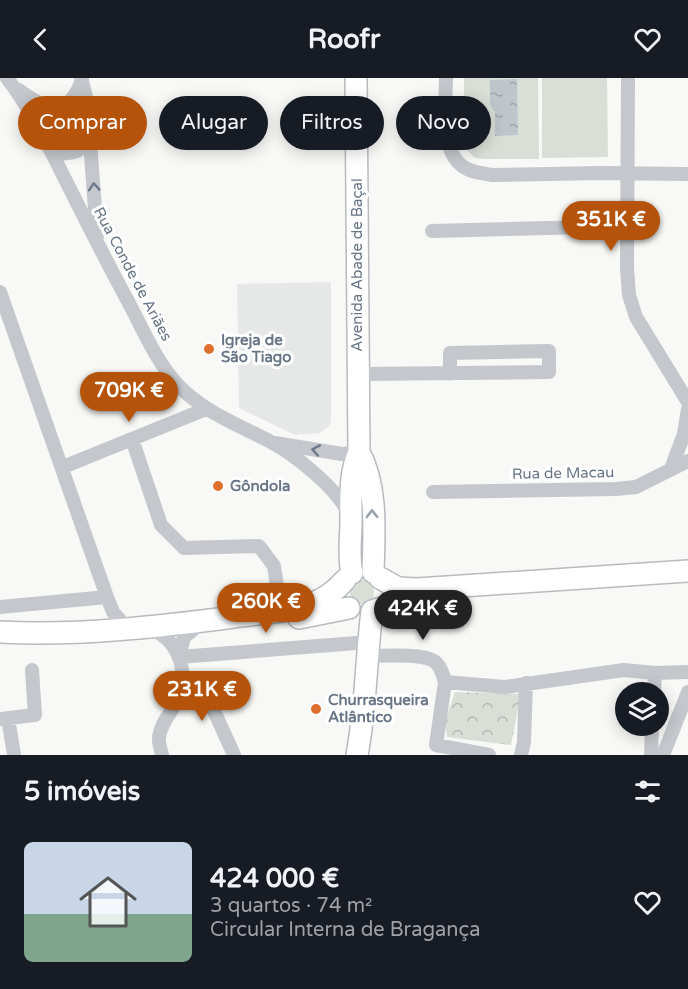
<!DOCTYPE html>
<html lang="pt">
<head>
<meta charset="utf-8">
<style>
  :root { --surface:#171b24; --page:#242831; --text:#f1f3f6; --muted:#9ea1a6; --accent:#b45309 }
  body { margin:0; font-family:"Varela Round",sans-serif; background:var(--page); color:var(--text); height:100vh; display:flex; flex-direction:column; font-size:22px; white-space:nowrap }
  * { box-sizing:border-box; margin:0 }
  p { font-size:20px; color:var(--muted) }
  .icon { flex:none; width:33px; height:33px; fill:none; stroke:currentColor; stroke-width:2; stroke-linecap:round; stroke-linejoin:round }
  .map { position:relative; height:677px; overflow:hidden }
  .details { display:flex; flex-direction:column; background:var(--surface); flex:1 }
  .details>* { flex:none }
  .guide { position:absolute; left:18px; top:18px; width:652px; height:54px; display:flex; gap:12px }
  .tools { position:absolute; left:615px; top:604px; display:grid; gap:12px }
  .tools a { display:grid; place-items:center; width:54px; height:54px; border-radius:50%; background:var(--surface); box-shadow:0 3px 15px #0003; font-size:30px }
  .price { position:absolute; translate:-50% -51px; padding:0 14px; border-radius:21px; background:var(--accent); color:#fff; font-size:20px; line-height:39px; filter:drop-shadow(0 2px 3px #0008) }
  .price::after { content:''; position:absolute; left:50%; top:36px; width:18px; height:14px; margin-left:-9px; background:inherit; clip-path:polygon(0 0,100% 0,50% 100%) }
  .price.active { background:#222; color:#fff }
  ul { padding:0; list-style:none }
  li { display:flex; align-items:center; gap:18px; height:150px; padding:0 24px }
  li span { display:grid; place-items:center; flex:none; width:168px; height:120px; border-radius:9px; color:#555 }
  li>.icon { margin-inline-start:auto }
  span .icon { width:72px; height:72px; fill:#fffc; stroke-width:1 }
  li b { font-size:26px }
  h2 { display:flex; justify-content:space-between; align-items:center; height:72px; padding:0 24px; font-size:26px }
  .chip { padding:0 21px; border-radius:27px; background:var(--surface); box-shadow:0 3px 15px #0003; font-size:21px; line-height:54px }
  .chip.active { background:var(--accent); color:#fff }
  header { display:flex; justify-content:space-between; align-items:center; height:78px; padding:0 24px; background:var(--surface); font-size:27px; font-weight:700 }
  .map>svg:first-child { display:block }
  .built { fill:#e6e7e7 }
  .green { fill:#d9dfd7 }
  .park { fill:url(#park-crowns) }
  .water { fill:url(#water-ripples) }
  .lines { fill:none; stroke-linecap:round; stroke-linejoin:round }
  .primary-casing { stroke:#b7bbbf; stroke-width:24 }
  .street { stroke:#c4c7cb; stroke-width:14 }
  .primary { stroke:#fff; stroke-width:21 }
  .oneway { stroke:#6d7989 }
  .oneway2 { stroke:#959eaa }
  .poi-dot { fill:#df6f2e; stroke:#fff; stroke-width:2 }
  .labels { text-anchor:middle; stroke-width:6; stroke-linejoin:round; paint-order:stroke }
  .street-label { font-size:15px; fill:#687586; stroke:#fff }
  .poi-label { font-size:15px; font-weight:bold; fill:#687586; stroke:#fff; text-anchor:start }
</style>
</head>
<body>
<header><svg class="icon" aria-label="back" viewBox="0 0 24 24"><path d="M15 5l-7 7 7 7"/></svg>Roofr<svg class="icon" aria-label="heart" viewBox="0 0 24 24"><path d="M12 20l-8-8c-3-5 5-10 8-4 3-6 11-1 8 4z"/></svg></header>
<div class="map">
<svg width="688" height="677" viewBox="0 0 688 677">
  <defs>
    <pattern id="park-crowns" width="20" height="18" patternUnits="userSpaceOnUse" patternTransform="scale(1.5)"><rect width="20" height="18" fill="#d9dfd7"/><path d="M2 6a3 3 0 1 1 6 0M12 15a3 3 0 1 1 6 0" fill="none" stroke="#b4b9b4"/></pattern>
    <pattern id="water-ripples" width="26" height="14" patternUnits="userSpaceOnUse" patternTransform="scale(1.5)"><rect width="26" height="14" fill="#bec6cc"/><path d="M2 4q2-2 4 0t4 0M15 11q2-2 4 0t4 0" fill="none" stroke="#9ea5ab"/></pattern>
  </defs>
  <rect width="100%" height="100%" fill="#f8f8f6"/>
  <!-- built -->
  <path class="built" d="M331 204V344L327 350 319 355 295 357 239 330 237 206Z"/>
  <!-- green -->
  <path class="green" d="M464 0H538L539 81H485L475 80 467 72 464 62Z
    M542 0H607L608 79 542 80Z
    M350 514a12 12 0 1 1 24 0a12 12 0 1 1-24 0Z"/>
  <!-- park -->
  <path class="park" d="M455 614 521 616 511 667 447 659 445 643Z"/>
  <!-- water -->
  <path class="water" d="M517 1 518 57 495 58V34L490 27V2Z"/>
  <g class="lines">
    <!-- primary casing -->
    <g class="primary-casing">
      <path id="primary" d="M359 374C378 409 374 455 373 494
        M352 495C348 478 351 461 351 443 351 419 349 397 359 374L356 0
        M380 500 398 510 417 511 688 493
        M377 531 405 526 439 524
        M299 540 349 530
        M0 554C78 558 157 549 234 539 263 535 294 534 320 522 330 517 338 510 345 502
        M357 677C366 630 366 581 372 533"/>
    </g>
    <!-- street -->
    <path class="street" d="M7 0C33 34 51 74 70 111 90 151 110 190 131 229 146 258 160 291 184 313 210 337 241 348 271 364 294 376 341 413 349 438
      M81 0 87 22 97 159
      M446 0C446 25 439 68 461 87 469 94 481 95 492 97L600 95 688 96
      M628 0 627 190 629 217 636 239 688 324
      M19 12C46 32 68 41 82 2
      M53 76C73 75 82 77 90 56 83 45 76 41 63 45
      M432 153 627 148
      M0 214 107 519 0 529
      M358 296 549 294V273L450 275V296
      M132 361 161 447 184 470 259 468 274 488 277 508
      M275 365 342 376 359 374
      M63 389 206 331
      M671 391 684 356 688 331
      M433 414 616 411 636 409 688 383
      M107 519 113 534 127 550
      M159 555C181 568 188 598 178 621 172 634 161 644 159 659 158 665 161 671 162 677
      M367 578C383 578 421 575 434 583 441 588 443 597 445 604
      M179 579 356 565
      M179 579 184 559 193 552
      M184 600 210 624 234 677
      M654 615 655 595
      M8 640 14 677
      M0 641 35 637 32 592
      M489 677 436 667 445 604 505 609 624 592 655 595 688 594
      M521 677 524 664 526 605
      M651 677 652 648
      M663 677 688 614"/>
    <!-- primary -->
    <use href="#primary" class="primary"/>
  </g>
  <!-- one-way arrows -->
  <defs><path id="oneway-chevron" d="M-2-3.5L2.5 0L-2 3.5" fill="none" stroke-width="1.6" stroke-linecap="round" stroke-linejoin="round" transform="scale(1.5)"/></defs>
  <g class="oneway">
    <use href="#oneway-chevron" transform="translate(94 109) rotate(-94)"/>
    <use href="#oneway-chevron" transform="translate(316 372) rotate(-170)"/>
  </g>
  <use class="oneway2" href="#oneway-chevron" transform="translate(372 436) rotate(-91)"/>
  <!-- markers -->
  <g class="poi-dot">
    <circle cx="209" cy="271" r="6"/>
    <circle cx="218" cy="408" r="6"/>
    <circle cx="316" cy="631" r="6"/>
  </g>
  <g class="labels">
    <!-- street labels -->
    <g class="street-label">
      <text transform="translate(357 187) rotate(-90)" y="5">Avenida Abade de Baçal</text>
      <text transform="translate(133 196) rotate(62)" y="5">Rua Conde de Ariães</text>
      <text transform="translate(563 395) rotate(-1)" y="5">Rua de Macau</text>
    </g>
    <!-- poi labels -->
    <g class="poi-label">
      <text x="221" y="267">Igreja de<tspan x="221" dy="17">São Tiago</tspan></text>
      <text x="230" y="413">Gôndola</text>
      <text x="328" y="627">Churrasqueira<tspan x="328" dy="17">Atlântico</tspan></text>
    </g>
  </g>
</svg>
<div class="tools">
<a><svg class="icon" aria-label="layers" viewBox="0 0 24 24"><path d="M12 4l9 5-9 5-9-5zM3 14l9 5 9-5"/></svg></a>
</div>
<b class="price" style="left:611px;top:174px">351K €</b>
<b class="price" style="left:129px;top:345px">709K €</b>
<b class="price" style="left:266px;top:556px">260K €</b>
<b class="price active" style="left:423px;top:563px">424K €</b>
<b class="price" style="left:202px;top:644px">231K €</b>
<div class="guide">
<a class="chip active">Comprar</a>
<a class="chip">Alugar</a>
<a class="chip">Filtros</a>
<a class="chip">Novo</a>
</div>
</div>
<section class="details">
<h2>5 imóveis<svg class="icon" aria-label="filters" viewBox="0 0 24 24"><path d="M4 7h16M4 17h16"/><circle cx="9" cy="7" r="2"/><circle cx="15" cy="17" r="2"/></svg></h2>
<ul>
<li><span style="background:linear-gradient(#c9d6e8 60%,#7fa58c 0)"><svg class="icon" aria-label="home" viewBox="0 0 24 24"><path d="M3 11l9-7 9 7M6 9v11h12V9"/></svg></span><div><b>424 000 €</b><p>3 quartos · 74 m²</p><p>Circular Interna de Bragança</p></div><svg class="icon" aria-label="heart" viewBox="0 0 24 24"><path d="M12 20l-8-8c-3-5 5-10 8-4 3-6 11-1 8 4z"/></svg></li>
</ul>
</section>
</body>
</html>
